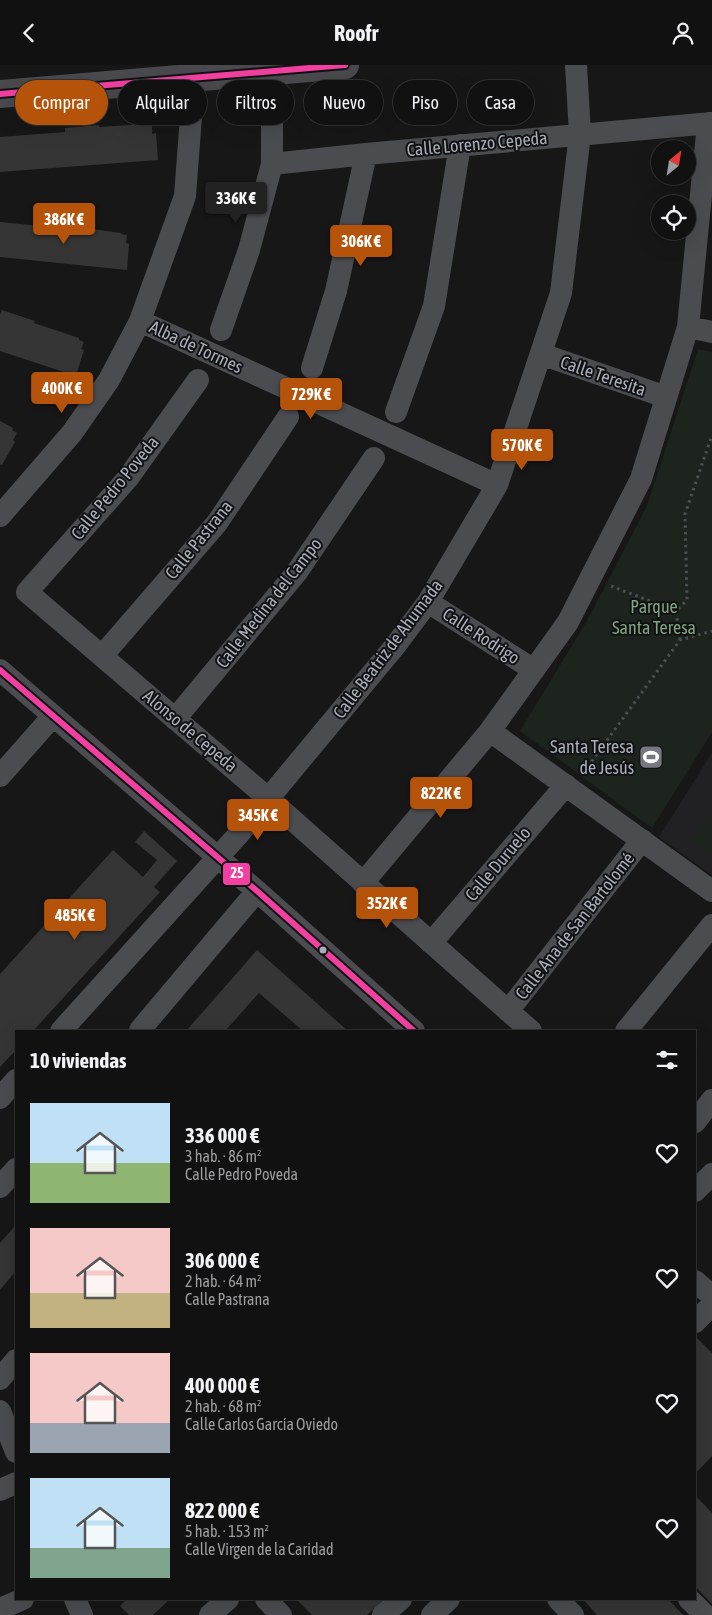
<!DOCTYPE html>
<html lang="es">
<head>
<meta charset="utf-8">
<style>
  :root { --surface:#111; --page:#1e1f1f; --text:#f1f3f6; --muted:#9c9d9f; --line:#303131; --accent:#b45309 }
  body { margin:0; font-family:"Asap Condensed",sans-serif; background:var(--page); color:var(--text); height:100vh; display:flex; flex-direction:column; font-size:19px; white-space:nowrap }
  * { box-sizing:border-box; margin:0 }
  p { font-size:16px; color:var(--muted) }
  .icon { flex:none; width:28px; height:28px; fill:none; stroke:currentColor; stroke-width:2; stroke-linecap:round; stroke-linejoin:round }
  .map { position:relative; flex:1; overflow:hidden }
  .sheet { position:absolute; left:15px; top:965px; width:681px; height:570px; display:flex; flex-direction:column; background:var(--surface); border-radius:0px; box-shadow:0 5px 20px #0002,0 0 0 1px var(--line) }
  .sheet>* { flex:none }
  .banner { position:absolute; left:15px; top:15px; width:682px; height:45px; display:flex; gap:10px }
  .needle { width:32px; rotate:30deg }
  .buttons { position:absolute; left:651px; top:75px; display:grid; gap:10px }
  .buttons a { display:grid; place-items:center; width:45px; height:45px; border-radius:50%; background:var(--surface); box-shadow:0 5px 20px #0002,0 0 0 1px var(--line); font-size:25px }
  .price { position:absolute; translate:-50% -42px; padding:0 11px; border-radius:5px; background:var(--accent); color:#fff; font-size:16px; line-height:32px; filter:drop-shadow(0 1px 2px #0008) }
  .price::after { content:''; position:absolute; left:50%; top:30px; width:15px; height:11px; margin-left:-8px; background:inherit; clip-path:polygon(0 0,100% 0,50% 100%) }
  .price.on { background:#222; color:#fff }
  ul { padding:0; list-style:none }
  li { display:flex; align-items:center; gap:15px; height:125px; padding:0 15px }
  li span { display:grid; place-items:center; flex:none; width:140px; height:100px; border-radius:0px; color:#555 }
  li>.icon { margin-inline-start:auto }
  span .icon { width:60px; height:60px; fill:#fffc; stroke-width:1 }
  li b { font-size:21px }
  h2 { display:flex; justify-content:space-between; align-items:center; height:60px; padding:0 15px; font-size:21px }
  .tag { padding:0 18px; border-radius:22px; background:var(--surface); box-shadow:0 5px 20px #0002,0 0 0 1px var(--line); font-size:18px; line-height:45px }
  .tag.on { background:var(--accent); color:#fff }
  header { display:flex; justify-content:space-between; align-items:center; height:65px; padding:0 15px; background:var(--surface); font-size:22px; font-weight:700 }
  .map>svg:first-child { display:block }
  .built { fill:#212123 }
  .green { fill:#1d241e }
  .building { fill:#353536 }
  .lines { fill:none; stroke-linecap:round; stroke-linejoin:round }
  .path { stroke:#4d4e52; stroke-width:3; stroke-dasharray:2.5 4; stroke-linecap:butt }
  .street { stroke:#4b4c50; stroke-width:22 }
  .secondary { stroke:#4a4a4e; stroke-width:28 }
  .bus-1-casing { stroke:#111113; stroke-width:10 }
  .bus-1 { stroke:#f240a1; stroke-width:6 }
  .bus-dot { fill:#a8adb8; stroke:#111113; stroke-width:2 }
  .labels { text-anchor:middle; stroke-width:4; stroke-linejoin:round; paint-order:stroke }
  .street-label { font-size:18px; fill:#a8adb8; stroke:#111113 }
  .park-label { font-size:18px; fill:#7fa381; stroke:#111113 }
  .poi-label { font-size:18px; fill:#a8adb8; stroke:#111113; text-anchor:end }
  .line-badge { stroke:#111113; stroke-width:2 }
  .badge-label { font-size:14px; text-anchor:middle; font-weight:bold; fill:#fff }
</style>
</head>
<body>
<header><svg class="icon" aria-label="back" viewBox="0 0 24 24"><path d="M15 5l-7 7 7 7"/></svg>Roofr<svg class="icon" aria-label="person" viewBox="0 0 24 24"><circle cx="12" cy="8" r="4"/><path d="M4 21q1-7 8-7t8 7"/></svg></header>
<div class="map">
<svg width="712" height="1550" viewBox="0 0 712 1550">
  <rect width="100%" height="100%" fill="#171717"/>
  <!-- built -->
  <path class="built" d="M712 688V810L659 772Z"/>
  <!-- green -->
  <path class="green" d="M698 284 712 287V667L652 763 520 666 587 556 647 441Z
    M712 749V789L693 775Z"/>
  <!-- building -->
  <path class="building" d="M146 59V61L152 60V69L156 68 158 95 0 107V72L65 67V63L99 60V62Z
    M0 157 40 161 41 157 121 168V169L127 170 126 178 129 179 127 205 0 192Z
    M2 245 35 256 34 258 79 273V275L84 277 81 284 84 285 76 311 0 286V249Z
    M0 356 13 363 12 365 17 368 13 375 15 377 2 400 0 399Z
    M144 766 177 796 154 822 160 827 33 966H16V985L0 1002V909L113 785 143 812 157 795 135 777Z
    M257 885 348 966H303L259 928 225 966H186Z
    M16 1160V1206L0 1225V1178Z
    M695 1271 712 1288V1391L695 1409Z
    M695 1430 712 1448V1539L695 1521Z
    M127 1534H170L153 1550H129L120 1541Z
    M296 1534H384L367 1550H312Z
    M583 1534H668L683 1550H597Z"/>
  <g class="lines">
    <!-- path -->
    <path class="path" d="M611 521 676 546
      M680 575 676 546 687 535 685 449 712 370
      M584 707 680 575 712 566"/>
    <!-- street -->
    <path class="street" d="M708 58 688 262 641 414 568 557 490 666 712 826
      M272 99 366 89 712 58
      M140 256 497 420
      M688 262 712 267
      M221 265 249 185 272 99V56
      M541 289 666 332
      M312 303 336 226 366 89
      M198 315 128 413 27 527 269 734 531 966
      M396 347 434 241 460 80
      M0 451 72 368 109 315 140 256 185 131 192 38 191 0
      M428 537 534 605
      M102 591 217 458 288 352
      M0 605 257 826 414 966
      M175 654 297 507 374 393
      M0 711 53 651
      M363 818 490 666
      M431 878 566 720
      M508 946 642 775
      M140 965 257 826
      M61 966 238 770 395 581 428 537 497 420 561 228 580 69 576 0
      M626 966 712 860
      M0 1033 16 1015
      M695 1057 712 1035
      M0 1122 16 1104
      M695 1126 712 1109
      M695 1216 712 1231
      M695 1257 712 1240
      M0 1314 16 1295
      M0 1346 16 1387
      M0 1425 16 1418
      M75 1534 82 1550
      M266 1534 281 1550
      M558 1534 573 1550
      M689 1534 705 1550
      M0 1544 23 1534
      M210 1550 228 1534
      M383 1550 401 1534
      M432 1550 449 1534"/>
    <!-- secondary -->
    <path class="secondary" d="M0 29 345 0"/>
    <!-- bus-1 casing -->
    <g class="bus-1-casing">
      <path id="bus-1" d="M0 29 345 0
        M0 605 257 826 414 966"/>
    </g>
    <!-- bus-1 -->
    <use href="#bus-1" class="bus-1"/>
  </g>
  <!-- icons -->
  <defs>
    <g id="stadium-square" transform="scale(1.25)"><rect x="-9" y="-9" width="18" height="18" rx="4" fill="#757880" stroke="#111113"/><path d="M0-5a6.5 5 0 1 0 0 10a6.5 5 0 1 0 0-10ZM-3.5-1.8h7v3.6h-7Z" fill="#fff"/></g>
  </defs>
  <g fill-rule="evenodd">
    <use href="#stadium-square" x="651" y="692"/>
  </g>
  <!-- markers -->
  <circle class="bus-dot" cx="323" cy="885" r="4.5"/>
  <g class="labels">
    <!-- street labels -->
    <g class="street-label">
      <text transform="translate(477 79) rotate(-5)" y="6">Calle Lorenzo Cepeda</text>
      <text transform="translate(196 282) rotate(25)" y="6">Alba de Tormes</text>
      <text transform="translate(603 311) rotate(19)" y="6">Calle Teresita</text>
      <text transform="translate(115 423) rotate(-51)" y="6">Calle Pedro Poveda</text>
      <text transform="translate(199 475) rotate(-51)" y="6">Calle Pastrana</text>
      <text transform="translate(269 538) rotate(-52)" y="6">Calle Medina del Campo</text>
      <text transform="translate(481 571) rotate(33)" y="6">Calle Rodrigo</text>
      <text transform="translate(388 584) rotate(-53)" y="6">Calle Beatriz de Ahumada</text>
      <text transform="translate(190 666) rotate(40)" y="6">Alonso de Cepeda</text>
      <text transform="translate(498 799) rotate(-50)" y="6">Calle Duruelo</text>
      <text transform="translate(575 861) rotate(-52)" y="6">Calle Ana de San Bartolomé</text>
    </g>
    <!-- park labels -->
    <g class="park-label">
      <text x="654" y="548">Parque<tspan x="654" dy="21">Santa Teresa</tspan></text>
    </g>
    <!-- poi labels -->
    <g class="poi-label">
      <text x="634" y="688">Santa Teresa<tspan x="634" dy="21">de Jesús</tspan></text>
    </g>
  </g>
  <rect class="line-badge" x="222" y="797" width="29" height="24" rx="5" fill="#f240a1"/>
  <g class="badge-label">
    <text x="237" y="813">25</text>
  </g>
</svg>
<div class="buttons">
<a><svg class="needle" viewBox="-14 -14 28 28"><path d="M0-13l5 13h-10z" fill="#e53935"/><path d="M0 13l5-13h-10z" fill="#9c9d9f"/></svg></a>
<a><svg class="icon" aria-label="locate" viewBox="0 0 24 24"><circle cx="12" cy="12" r="6"/><path d="M12 2v4M12 18v4M2 12h4M18 12h4"/></svg></a>
</div>
<b class="price on" style="left:236px;top:159px">336K €</b>
<b class="price" style="left:64px;top:180px">386K €</b>
<b class="price" style="left:361px;top:202px">306K €</b>
<b class="price" style="left:62px;top:349px">400K €</b>
<b class="price" style="left:311px;top:355px">729K €</b>
<b class="price" style="left:522px;top:406px">570K €</b>
<b class="price" style="left:441px;top:754px">822K €</b>
<b class="price" style="left:258px;top:776px">345K €</b>
<b class="price" style="left:387px;top:864px">352K €</b>
<b class="price" style="left:75px;top:876px">485K €</b>
<div class="banner">
<a class="tag on">Comprar</a>
<a class="tag">Alquilar</a>
<a class="tag">Filtros</a>
<a class="tag">Nuevo</a>
<a class="tag">Piso</a>
<a class="tag">Casa</a>
</div>
<section class="sheet">
<h2>10 viviendas<svg class="icon" aria-label="filters" viewBox="0 0 24 24"><path d="M4 7h16M4 17h16"/><circle cx="9" cy="7" r="2"/><circle cx="15" cy="17" r="2"/></svg></h2>
<ul>
<li><span style="background:linear-gradient(#bfe0f5 60%,#8fb573 0)"><svg class="icon" aria-label="home" viewBox="0 0 24 24"><path d="M3 11l9-7 9 7M6 9v11h12V9"/></svg></span><div><b>336 000 €</b><p>3 hab. · 86 m²</p><p>Calle Pedro Poveda</p></div><svg class="icon" aria-label="heart" viewBox="0 0 24 24"><path d="M12 20l-8-8c-3-5 5-10 8-4 3-6 11-1 8 4z"/></svg></li>
<li><span style="background:linear-gradient(#f6c9c9 65%,#c2b280 0)"><svg class="icon" aria-label="home" viewBox="0 0 24 24"><path d="M3 11l9-7 9 7M6 9v11h12V9"/></svg></span><div><b>306 000 €</b><p>2 hab. · 64 m²</p><p>Calle Pastrana</p></div><svg class="icon" aria-label="heart" viewBox="0 0 24 24"><path d="M12 20l-8-8c-3-5 5-10 8-4 3-6 11-1 8 4z"/></svg></li>
<li><span style="background:linear-gradient(#f6c9c9 70%,#9aa5b1 0)"><svg class="icon" aria-label="home" viewBox="0 0 24 24"><path d="M3 11l9-7 9 7M6 9v11h12V9"/></svg></span><div><b>400 000 €</b><p>2 hab. · 68 m²</p><p>Calle Carlos García Oviedo</p></div><svg class="icon" aria-label="heart" viewBox="0 0 24 24"><path d="M12 20l-8-8c-3-5 5-10 8-4 3-6 11-1 8 4z"/></svg></li>
<li><span style="background:linear-gradient(#bfe0f5 70%,#7fa58c 0)"><svg class="icon" aria-label="home" viewBox="0 0 24 24"><path d="M3 11l9-7 9 7M6 9v11h12V9"/></svg></span><div><b>822 000 €</b><p>5 hab. · 153 m²</p><p>Calle Virgen de la Caridad</p></div><svg class="icon" aria-label="heart" viewBox="0 0 24 24"><path d="M12 20l-8-8c-3-5 5-10 8-4 3-6 11-1 8 4z"/></svg></li>
</ul>
</section>
</div>
</body>
</html>
